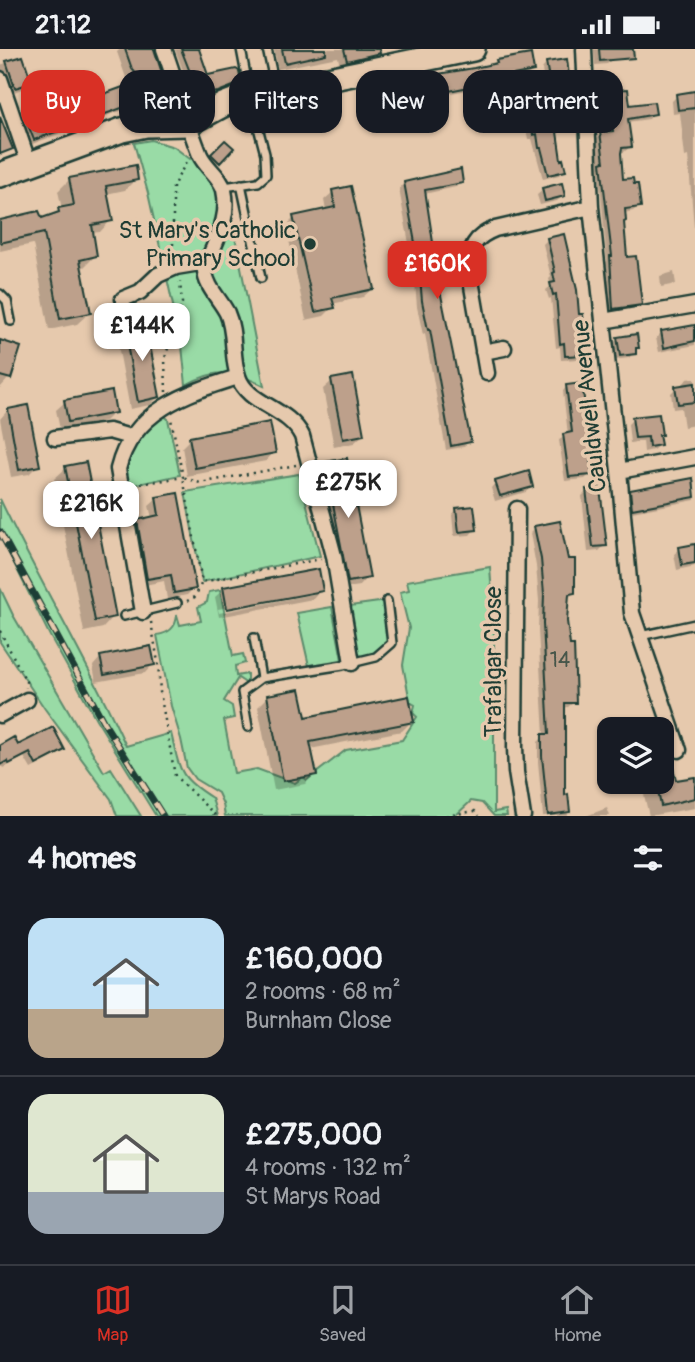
<!DOCTYPE html>
<html lang="en">
<head>
<meta charset="utf-8">
<style>
  :root { --surface:#171b24; --page:#242831; --text:#f1f3f6; --muted:#9ea1a6; --line:#363941; --accent:#d93025 }
  body { margin:0; font-family:Pangolin,sans-serif; background:var(--page); color:var(--text); height:100vh; display:flex; flex-direction:column; font-size:26px; white-space:nowrap }
  * { box-sizing:border-box; margin:0 }
  p { font-size:23px; color:var(--muted) }
  .icon { flex:none; width:38px; height:38px; fill:none; stroke:currentColor; stroke-width:2; stroke-linecap:round; stroke-linejoin:round }
  .map { position:relative; height:767px; overflow:hidden }
  .details { display:flex; flex-direction:column; background:var(--surface); flex:1 }
  .details>* { flex:none }
  .banner { position:absolute; left:21px; top:21px; width:654px; height:63px; display:flex; gap:14px }
  .fabs { position:absolute; left:597px; top:668px; display:grid; gap:14px }
  .fabs a { display:grid; place-items:center; width:77px; height:77px; border-radius:14px; background:var(--surface); box-shadow:0 2px 5px #0004; font-size:35px }
  .price { position:absolute; translate:-50% -60px; padding:0 16px; border-radius:14px; background:#fff; color:#222; font-size:23px; line-height:46px; filter:drop-shadow(0 2px 4px #0008) }
  .price::after { content:''; position:absolute; left:50%; top:42px; width:21px; height:16px; margin-left:-10px; background:inherit; clip-path:polygon(0 0,100% 0,50% 100%) }
  .price.selected { background:var(--accent); color:#fff }
  ul { padding:0; list-style:none }
  li { display:flex; align-items:center; gap:21px; height:175px; padding:0 28px }
  li+li { border-top:2px solid var(--line) }
  li span { display:grid; place-items:center; flex:none; width:196px; height:140px; border-radius:21px; color:#555 }
  li>.icon { margin-inline-start:auto }
  span .icon { width:84px; height:84px; fill:#fffc; stroke-width:1 }
  li b { font-size:30px }
  h2 { display:flex; justify-content:space-between; align-items:center; height:84px; padding:0 28px; font-size:30px }
  .chip { padding:0 24px; border-radius:21px; background:var(--surface); box-shadow:0 2px 5px #0004; font-size:24px; line-height:63px }
  .chip.selected { background:var(--accent); color:#fff }
  .status { display:flex; justify-content:space-between; align-items:center; height:49px; padding:0 35px; background:var(--surface); direction:ltr }
  .status svg { height:19px; fill:currentColor }
  .tabs { display:flex; justify-content:space-around; align-items:center; height:98px; border-top:2px solid var(--line); background:var(--surface); font-size:19px; color:var(--muted) }
  .tabs a { display:grid; justify-items:center; gap:4px }
  .tabs .selected { color:var(--accent) }
  .map>svg:first-child { display:block }
  .green { fill:#99dba6; stroke:#5c8c6d; stroke-width:2 }
  .shadow { fill:#0003; fill-rule:evenodd }
  .building { fill:#bda08b; stroke:#1f3d34; stroke-width:2 }
  .lines { fill:none; stroke-linecap:round; stroke-linejoin:round }
  .lane-casing { stroke:#1f3d34; stroke-width:12 }
  .street-casing { stroke:#1f3d34; stroke-width:19 }
  .primary-casing { stroke:#1f3d34; stroke-width:28 }
  .path { stroke:#1f3d34; stroke-width:2.5; stroke-dasharray:2 5; stroke-linecap:butt }
  .lane { stroke:#e6c9ad; stroke-width:7 }
  .street { stroke:#e6c9ad; stroke-width:14 }
  .primary { stroke:#e6c9ad; stroke-width:23 }
  .rail-casing { stroke:#1f3d34; stroke-width:7 }
  .rail { stroke:#e6c9ad; stroke-width:4.5; stroke-dasharray:13; stroke-linecap:butt }
  .poi-dot { fill:#1f3d34; stroke:#e6c9ad; stroke-width:2.5 }
  .labels { text-anchor:middle; stroke-width:7; stroke-linejoin:round; paint-order:stroke }
  .number-label { font-size:21px; fill:#46564a }
  .poi-label { font-size:24px; fill:#1f3d34; stroke:#e6c9ad; text-anchor:end }
  .street-label { font-size:24px; fill:#1f3d34; stroke:#e6c9ad }
</style>
</head>
<body>
<div class="status"><b>21:12</b><svg viewBox="0 0 49 12"><path d="M0 12V9h3v3zM5 12V6h3v6zM10 12V3h3v9zM15 12V0h3v12zM26 1h20v11H26zM47 4h2v5h-2z"/></svg></div>
<div class="map">
<svg width="695" height="767" viewBox="0 0 695 767">
  <rect width="100%" height="100%" fill="#e6c9ad"/>
  <filter id="ink" filterUnits="userSpaceOnUse"><feTurbulence type="fractalNoise" baseFrequency=".0143" numOctaves="2"/><feDisplacementMap in="SourceGraphic" scale="14" xChannelSelector="R" yChannelSelector="G"/><feConvolveMatrix kernelMatrix="1 2 1 2 8 2 1 2 1" color-interpolation-filters="sRGB"/></filter>
  <g filter="url(#ink)">
    <!-- green -->
    <path class="green" d="M151 91 174 98 190 110 208 105 223 125 264 337C233 321 217 319 186 336L182 297 148 144 134 94Z
      M158 361 168 370 180 426 120 439V411Z
      M299 425 320 507 202 533 185 443Z
      M0 450C40 534 88 613 126 697L171 684C180 721 178 728 212 749L217 767H156L96 670 50 587 0 486Z
      M490 518 494 574V763L506 761 507 767H494L482 754 471 752 455 767H225L223 755 218 744 195 730 187 719 181 690 171 657 157 586C169 584 176 579 177 566L180 576 201 572 198 558 207 553 209 543 220 541 233 607 243 605 245 614 235 617 236 627 247 625V635L238 629 224 652 232 657 234 669 224 671 234 724 257 720 295 734 303 728 307 731 346 701 402 691 417 668 413 664 415 656 410 653 403 616 409 579 400 543 409 541 407 532Z
      M0 539 13 566 104 723 111 719 141 767H117L111 750 45 660 0 593Z
      M387 552 392 594 376 608 352 614 342 558Z
      M332 558 343 616 310 621 297 564Z"/>
    <!-- shadow -->
    <path class="shadow" d="M120 0H152L167 45 160 51 114 64 27 97 21 81 28 74 134 36 125 26 117 3Z
      M175 0H198L207 28 239 33 234 39 211 48 194 51Z
      M274 0H371L373 5 366 12 340 18 338 8 278 20Z
      M594 0H624L607 15 595 16Z
      M22 9 30 33 22 40 6 46 0 31V16Z
      M497 13 532 22 527 27 496 33 491 37 440 46 439 40 400 48 397 36 403 31 493 17Z
      M547 14 568 27 562 32 544 35 542 20Z
      M614 43 628 58 654 64 649 70 627 73 630 98 624 103 619 104 622 131 639 157 633 162 624 164 622 174 626 210 640 255 634 260 608 264 605 214 607 212 596 90 601 85 608 84 607 69 611 66 609 48Z
      M695 44V178H694L688 107 685 108 680 64 673 65 672 52 677 47Z
      M269 62 325 65 319 70 266 80 264 67Z
      M532 74 555 84 560 113 564 121 559 126 543 130 532 90H528L526 80Z
      M225 93 232 99 214 118 207 112Z
      M136 130 125 141 106 145 111 171 100 183 91 184 95 207 84 218 80 219 89 264 77 275 49 281 33 195 0 202V172H41L51 168 62 160 58 142 69 131Z
      M461 133 456 138 424 145 439 246 469 392 463 398 446 401 425 285 423 286 417 258 414 222 399 140 404 134Z
      M543 141 563 146 557 152 540 156 537 146Z
      M333 143 372 240 363 248 332 255 333 258 324 267 306 271 286 177 294 169 326 162 324 151Z
      M548 190 584 305 579 310 561 311 560 298 556 299 551 249 549 250 546 241 551 237 549 230 551 228 543 195Z
      M674 223 676 235 661 238 660 227Z
      M695 277V296L659 303 656 289 662 283Z
      M125 282 158 348 150 356 130 360 117 291Z
      M618 290 638 298 629 309 615 311 613 295Z
      M0 293 9 329 0 339Z
      M695 329V376L684 378 681 359 673 360 671 344 676 339 681 338 687 330Z
      M332 332 363 386 354 394 334 398 323 340Z
      M567 337 592 400 588 403 590 425 585 430 565 432 559 391 568 386 563 342Z
      M65 353 114 363 105 372 60 381 56 361Z
      M8 361 38 416 29 425 11 428 0 370Z
      M633 370 660 385 658 388 659 396 653 401 644 403 643 392 630 394 628 375Z
      M190 390 274 403 266 412 187 427 182 398Z
      M326 415 368 528 360 537 340 540 317 423Z
      M66 419 114 567 103 579 84 583 54 430Z
      M695 431V451L627 464 626 448 631 443Z
      M496 433 531 437 526 443 495 452 491 439Z
      M587 442 605 496 599 502 588 503 582 447Z
      M157 450 194 539 187 546 167 550 164 532 140 537 130 480 137 472 152 469 149 457Z
      M457 460 475 480 470 486 454 487 452 466Z
      M535 479 574 544 568 549 566 572 574 653 568 658 563 659V747H566L568 767H543L538 713V693L544 687 538 581 539 552 536 517 530 484Z
      M695 497V517L677 521 674 505 680 500Z
      M224 540 321 541 313 550 219 568 215 548ZM314 542V545L219 564 218 560Z
      M101 608 153 615 145 624 96 633 93 617Z
      M268 648 304 670 412 672 402 682 310 700 315 725 305 735 274 741 258 658Z
      M0 697 17 699 63 701 57 706 31 720 24 708 4 719 0 717Z
      M668 704 674 733 695 729V759L649 767 641 733H662V705Z
      M607 759 610 767H586Z"/>
    <!-- building -->
    <path class="building" d="M125 0H154L169 45 150 52 149 49 34 91 27 73 142 31 132 20Z
      M181 0H199L208 26 236 20 239 22 241 34 218 43 199 46Z
      M282 0H326V5L285 14Z
      M344 0H379L380 4 347 12Z
      M599 0H633L634 9 600 12Z
      M531 5 534 22 498 29 499 32 449 42H446L444 35 405 44 402 29 431 23 432 26 474 19 497 14 496 11Z
      M23 7 32 34 15 39 6 12Z
      M567 10 569 27 549 30 546 13Z
      M628 40 630 56 654 53 656 65 628 70 632 98 622 99 621 104 623 130 633 129 634 135H638L641 158 625 160 626 172 624 173 627 208 636 207 642 256 613 260 610 207H612L601 114 604 113 600 83 613 82 611 62H615L613 41Z
      M695 42V59L678 61 676 45Z
      M323 48 327 66 272 76 268 60Z
      M0 68 13 100 0 105Z
      M558 69 560 82 557 83 561 111 563 110 566 122 548 126 541 99H539L537 85 533 86 531 72Z
      M225 91 234 99 220 114 211 105Z
      M136 116 138 131 106 137 113 172 92 176 97 207 80 211 91 264 60 270 44 184 0 194V171L39 162 42 169 59 163 58 159 74 156 69 129Z
      M461 120 463 134 425 141 441 246 471 393 451 397 430 281H428L422 252 419 216 404 133Z
      M562 134 565 147 545 152 542 139Z
      M351 137 374 240 332 249 335 259 315 263 293 167 335 158 332 141Z
      M564 185 577 241 579 265H583L586 306 565 307 564 294 560 295 556 245 553 246 550 234 555 233 553 224 555 223 547 189Z
      M146 276 160 348 138 353 124 280Z
      M695 276V292L664 299 661 282Z
      M637 285 639 299H636V305L620 307 617 288Z
      M0 291 21 298 11 330 0 327Z
      M353 326 364 386 343 390 331 330Z
      M582 334 588 381 591 380 594 400 589 401 592 426 569 428 563 385 572 383 566 336Z
      M695 334V353L678 355 675 337Z
      M112 342 116 364 68 373 64 351Z
      M28 356 40 417 19 421 8 360Z
      M659 365 662 386H659L661 396 649 398 648 388 635 389 632 368Z
      M270 373 276 404 195 419 189 388Z
      M347 409 370 529 348 533 325 413Z
      M86 413 116 568 95 572 65 417Z
      M529 422 533 438 500 447 495 432Z
      M693 429 695 448 632 460 630 441Z
      M600 439 607 497 593 498 586 440Z
      M178 444 196 540 174 544 171 526 147 530 137 471 159 466 156 448Z
      M474 457 477 481 459 483 456 459Z
      M560 472 568 510H575V544L569 545 567 572 570 596H574L576 654H565V746L568 745 570 763 548 766 542 707V685H549L543 575 544 545 541 510 534 477Z
      M695 495V514L682 516 679 498Z
      M319 520 323 542 227 560 223 538Z
      M151 597 155 616 104 626 100 607Z
      M300 640 306 668 409 647 414 673 310 693 317 726 283 732 267 646Z
      M53 678 65 701 36 716 30 704 9 715 7 712 0 716V696L14 688 18 696Z
      M662 689H665L670 705 676 731 695 728V749L661 757 656 733H662Z"/>
    <g class="lines">
      <!-- lane casing -->
      <g class="lane-casing">
        <path id="lane" d="M241 0 249 42
          M267 0 275 36
          M241 135 261 229
          M224 138 258 133 266 126 265 105 258 78
          M0 245 7 252 11 272
          M124 567 177 554
          M640 587 695 575
          M254 589 261 629 343 616 376 608 392 594 387 552
          M248 678 242 643 261 629"/>
      </g>
      <!-- street casing -->
      <g class="street-casing">
        <path id="street" d="M164 0C177 35 186 72 200 106 206 119 221 128 224 141 229 164 221 181 212 202 209 208 205 214 205 222 206 238 220 250 227 264 236 284 231 307 238 327 247 356 288 358 302 387L334 507 352 614
          M584 0 591 158 619 422 632 564 679 701
          M0 30 29 115
          M123 250 140 243 158 226 176 218 206 213
          M603 272 695 256
          M483 303 504 299
          M487 324 469 220C470 198 474 188 495 180L591 158
          M55 389 109 382 130 388
          M619 422 695 408
          M517 460 515 698 516 723 523 767
          M143 563 118 420C132 362 186 344 238 328
          M0 666 27 651"/>
      </g>
      <!-- primary casing -->
      <g class="primary-casing">
        <path id="primary" d="M0 126 122 81 146 76 188 75 223 56 246 47 473 0"/>
      </g>
      <!-- path -->
      <path class="path" d="M173 203V137L187 112
        M166 343 165 309 182 254 180 233
        M296 416 200 434 183 428 202 533 321 510
        M134 436 183 428 171 370
        M187 552 195 548 202 533
        M151 573 158 613 160 643 175 727 216 767
        M0 582 26 632V639
        M446 767 475 762 479 767"/>
      <!-- lane -->
      <use href="#lane" class="lane"/>
      <!-- street -->
      <use href="#street" class="street"/>
      <!-- primary -->
      <use href="#primary" class="primary"/>
      <!-- rail casing -->
      <g class="rail-casing">
        <path id="rail" d="M0 483 104 674 163 767"/>
      </g>
      <!-- rail -->
      <use href="#rail" class="rail"/>
    </g>
  </g>
  <!-- markers -->
  <circle class="poi-dot" cx="310" cy="195" r="7"/>
  <g class="labels">
    <!-- number labels -->
    <g class="number-label">
      <text x="560" y="618">14</text>
    </g>
    <!-- poi labels -->
    <g class="poi-label">
      <text x="296" y="189">St Mary's Catholic<tspan x="296" dy="28">Primary School</tspan></text>
    </g>
    <!-- street labels -->
    <g class="street-label">
      <text transform="translate(589 357) rotate(-96)" y="8">Cauldwell Avenue</text>
      <text transform="translate(493 613) rotate(-90)" y="8">Trafalgar Close</text>
    </g>
  </g>
</svg>
<div class="fabs">
<a><svg class="icon" aria-label="layers" viewBox="0 0 24 24"><path d="M12 4l9 5-9 5-9-5zM3 14l9 5 9-5"/></svg></a>
</div>
<b class="price selected" style="left:437px;top:252px">£160K</b>
<b class="price" style="left:142px;top:314px">£144K</b>
<b class="price" style="left:348px;top:471px">£275K</b>
<b class="price" style="left:91px;top:492px">£216K</b>
<div class="banner">
<a class="chip selected">Buy</a>
<a class="chip">Rent</a>
<a class="chip">Filters</a>
<a class="chip">New</a>
<a class="chip">Apartment</a>
</div>
</div>
<section class="details">
<h2>4 homes<svg class="icon" aria-label="filters" viewBox="0 0 24 24"><path d="M4 7h16M4 17h16"/><circle cx="9" cy="7" r="2"/><circle cx="15" cy="17" r="2"/></svg></h2>
<ul>
<li><span style="background:linear-gradient(#bfe0f5 65%,#b9a48a 0)"><svg class="icon" aria-label="home" viewBox="0 0 24 24"><path d="M3 11l9-7 9 7M6 9v11h12V9"/></svg></span><div><b>£160,000</b><p>2 rooms · 68 m²</p><p>Burnham Close</p></div></li>
<li><span style="background:linear-gradient(#dfe7d0 70%,#9aa5b1 0)"><svg class="icon" aria-label="home" viewBox="0 0 24 24"><path d="M3 11l9-7 9 7M6 9v11h12V9"/></svg></span><div><b>£275,000</b><p>4 rooms · 132 m²</p><p>St Marys Road</p></div></li>
</ul>
</section>
<nav class="tabs">
<a class="selected"><svg class="icon" aria-label="map" viewBox="0 0 24 24"><path d="M3 6l6-2 6 2 6-2v14l-6 2-6-2-6 2zM9 4v14M15 6v14"/></svg>Map</a>
<a><svg class="icon" aria-label="saved" viewBox="0 0 24 24"><path d="M7 4h10v16l-5-4-5 4z"/></svg>Saved</a>
<a><svg class="icon" aria-label="home" viewBox="0 0 24 24"><path d="M3 11l9-7 9 7M6 9v11h12V9"/></svg>Home</a>
</nav>
</body>
</html>
